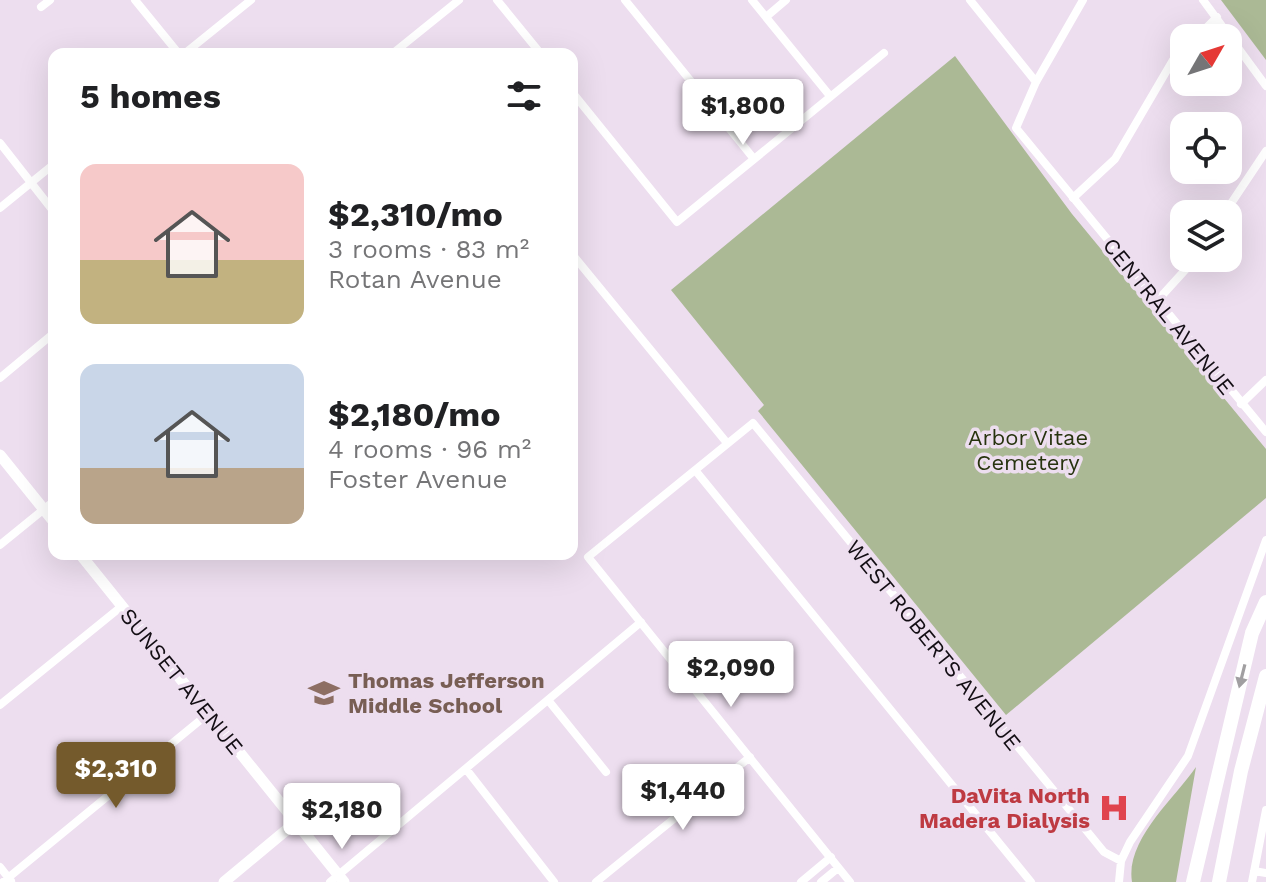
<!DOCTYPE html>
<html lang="en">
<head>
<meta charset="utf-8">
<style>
  :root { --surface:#fff; --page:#f6f6f6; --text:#202124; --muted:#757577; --accent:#745a2c }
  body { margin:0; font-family:"Work Sans",sans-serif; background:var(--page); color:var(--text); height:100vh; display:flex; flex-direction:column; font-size:30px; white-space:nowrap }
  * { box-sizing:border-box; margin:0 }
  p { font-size:26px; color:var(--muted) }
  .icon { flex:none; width:44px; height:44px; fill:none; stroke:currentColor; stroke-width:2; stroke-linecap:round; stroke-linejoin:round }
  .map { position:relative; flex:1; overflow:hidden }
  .drawer { position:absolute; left:48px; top:48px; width:530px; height:512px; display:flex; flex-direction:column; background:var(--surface); border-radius:16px; box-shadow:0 8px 32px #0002 }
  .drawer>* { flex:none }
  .needle { width:52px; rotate:51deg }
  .buttons { position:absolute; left:1170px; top:24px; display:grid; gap:16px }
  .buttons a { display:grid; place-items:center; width:72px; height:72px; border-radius:16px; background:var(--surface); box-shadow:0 8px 32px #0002; font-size:40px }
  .price { position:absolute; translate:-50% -68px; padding:0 18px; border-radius:8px; background:#fff; color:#222; font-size:26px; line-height:52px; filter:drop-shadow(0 2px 4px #0008) }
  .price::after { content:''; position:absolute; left:50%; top:48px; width:24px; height:18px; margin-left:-12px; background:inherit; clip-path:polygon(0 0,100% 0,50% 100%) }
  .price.current { background:var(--accent); color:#fff }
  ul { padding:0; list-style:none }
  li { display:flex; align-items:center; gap:24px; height:200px; padding:0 32px }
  li span { display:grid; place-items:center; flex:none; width:224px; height:160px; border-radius:16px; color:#555 }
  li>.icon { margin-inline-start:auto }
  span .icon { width:96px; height:96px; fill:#fffc; stroke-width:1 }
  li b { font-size:34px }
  h2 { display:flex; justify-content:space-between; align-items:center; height:96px; padding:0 32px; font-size:34px }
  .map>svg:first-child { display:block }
  .green { fill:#abb995 }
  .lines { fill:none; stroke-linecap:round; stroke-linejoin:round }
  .street { stroke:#fff; stroke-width:8 }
  .secondary { stroke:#fff; stroke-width:11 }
  .highway { stroke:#fff; stroke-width:14 }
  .oneway { fill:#a19fa1 }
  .labels { text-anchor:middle; stroke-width:7; stroke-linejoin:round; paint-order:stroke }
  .street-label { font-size:22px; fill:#130e14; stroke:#eddeef }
  .park-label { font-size:22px; fill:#27330e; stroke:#eddeef }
  .education-label { font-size:22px; font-weight:bold; fill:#785e54; stroke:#eddeef; text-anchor:start }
  .health-label { font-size:22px; font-weight:bold; fill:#be3a42; stroke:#eddeef; text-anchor:end }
</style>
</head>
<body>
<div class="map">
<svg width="1266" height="882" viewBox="0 0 1266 882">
  <rect width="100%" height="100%" fill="#eddeef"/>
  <!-- green -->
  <path class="green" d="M1221 0H1266V60Z
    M955 56 1072 214 1266 449V498L1006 715 758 411 764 405 671 290Z
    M1196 767 1176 882H1132C1125 840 1175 798 1196 767Z"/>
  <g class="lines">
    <!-- street -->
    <path class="street" d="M135 0 179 54
      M497 0 541 54
      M625 0 754 159
      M752 0 830 96
      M970 0 1036 82
      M1083 0 1036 82 1016 128 1266 432
      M1203 0 1266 86
      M41 7 50 0
      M766 17 786 0
      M1196 38 1217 17
      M184 54 251 0
      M392 54 459 0
      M572 92 677 222 884 53
      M0 143 54 212
      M1073 198 1115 159 1173 60 1184 49
      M0 208 54 164
      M1224 214 1266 151
      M572 254 727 443
      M1157 301 1196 258
      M0 378 54 333
      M1241 404 1266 380
      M695 470 1031 882
      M0 545 54 501
      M548 700 606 772
      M0 705 122 606
      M466 769 554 882
      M0 867 11 881
      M1254 871 1266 873
      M3 882 209 713
      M330 882 641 622
      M596 882 750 757
      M801 882 831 857
      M821 882 838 868
      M850 882 588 557 753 423 1104 852 1121 861
      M1119 882 1121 861 1130 842 1188 756 1266 540
      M1252 882 1266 810"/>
    <!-- secondary -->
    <path class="secondary" d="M0 455 54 522
      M80 554 344 882
      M224 882 296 822"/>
    <!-- highway -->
    <path class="highway" d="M1193 882 1252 633 1266 602
      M1219 882 1241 771 1266 676"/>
  </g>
  <!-- one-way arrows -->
  <defs><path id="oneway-solid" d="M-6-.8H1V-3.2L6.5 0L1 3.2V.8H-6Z" transform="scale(2)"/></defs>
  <use class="oneway" href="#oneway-solid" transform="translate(1242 676) rotate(104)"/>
  <!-- icons -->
  <defs>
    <g id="school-bare" transform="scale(2.4)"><path d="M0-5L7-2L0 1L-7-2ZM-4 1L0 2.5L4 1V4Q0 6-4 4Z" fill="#8d6e63" stroke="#eddeef" stroke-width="2.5" paint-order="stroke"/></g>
    <g id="hospital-bare" transform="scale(2.4)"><path d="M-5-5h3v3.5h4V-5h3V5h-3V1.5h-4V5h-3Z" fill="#e0444e" stroke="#eddeef" stroke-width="2.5" paint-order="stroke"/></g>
  </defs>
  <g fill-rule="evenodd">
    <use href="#school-bare" x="324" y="693"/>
    <use href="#hospital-bare" x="1114" y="808"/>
  </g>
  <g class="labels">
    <!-- street labels -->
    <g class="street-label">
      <text transform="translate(1169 316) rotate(51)" y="8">CENTRAL AVENUE</text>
      <text transform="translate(934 645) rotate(51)" y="8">WEST ROBERTS AVENUE</text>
      <text transform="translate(182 681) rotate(51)" y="8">SUNSET AVENUE</text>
    </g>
    <!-- park labels -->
    <g class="park-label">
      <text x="1028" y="445">Arbor Vitae<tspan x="1028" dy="25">Cemetery</tspan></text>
    </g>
    <!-- education labels -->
    <g class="education-label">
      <text x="348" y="688">Thomas Jefferson<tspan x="348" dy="25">Middle School</tspan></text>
    </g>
    <!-- health labels -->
    <g class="health-label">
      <text x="1090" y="803">DaVita North<tspan x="1090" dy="25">Madera Dialysis</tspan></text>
    </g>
  </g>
</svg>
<div class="buttons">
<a><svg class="needle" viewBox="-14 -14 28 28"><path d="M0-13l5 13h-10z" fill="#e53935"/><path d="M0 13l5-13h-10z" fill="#757577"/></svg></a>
<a><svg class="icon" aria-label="locate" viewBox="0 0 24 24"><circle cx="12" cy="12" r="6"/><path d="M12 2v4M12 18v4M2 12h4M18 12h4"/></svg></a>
<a><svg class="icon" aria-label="layers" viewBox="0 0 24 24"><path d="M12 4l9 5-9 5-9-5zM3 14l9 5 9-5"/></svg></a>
</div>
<b class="price" style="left:743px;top:147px">$1,800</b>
<b class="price" style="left:731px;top:709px">$2,090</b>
<b class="price current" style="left:116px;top:810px">$2,310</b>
<b class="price" style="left:683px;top:832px">$1,440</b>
<b class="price" style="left:342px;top:851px">$2,180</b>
<section class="drawer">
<h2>5 homes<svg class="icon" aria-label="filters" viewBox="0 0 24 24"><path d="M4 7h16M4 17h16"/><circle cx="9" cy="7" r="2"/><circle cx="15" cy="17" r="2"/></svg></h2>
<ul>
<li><span style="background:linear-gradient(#f6c9c9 60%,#c2b280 0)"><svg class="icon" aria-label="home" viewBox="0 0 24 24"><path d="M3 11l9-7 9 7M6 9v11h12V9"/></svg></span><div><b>$2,310/mo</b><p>3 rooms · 83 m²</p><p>Rotan Avenue</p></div></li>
<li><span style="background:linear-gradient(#c9d6e8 65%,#b9a48a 0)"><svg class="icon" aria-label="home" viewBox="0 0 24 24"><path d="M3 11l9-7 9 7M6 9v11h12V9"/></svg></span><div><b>$2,180/mo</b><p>4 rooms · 96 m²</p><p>Foster Avenue</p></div></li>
</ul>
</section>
</div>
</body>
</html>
